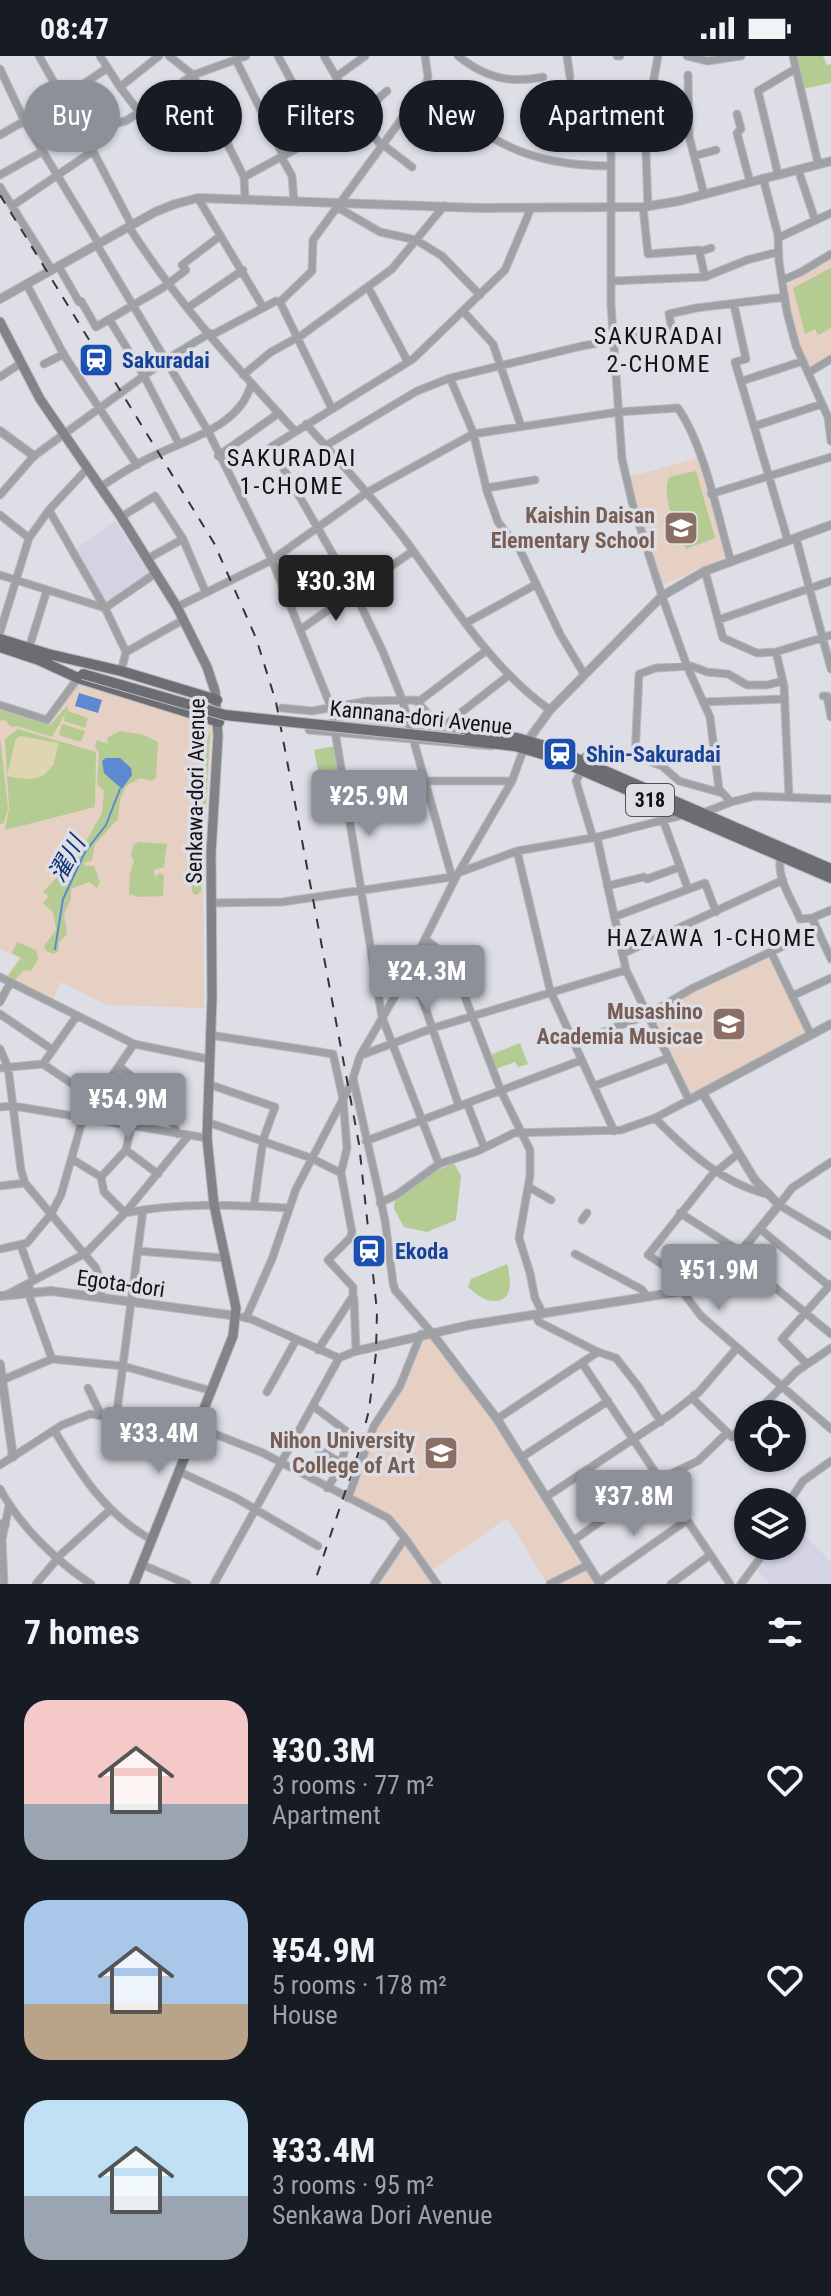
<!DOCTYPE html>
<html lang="en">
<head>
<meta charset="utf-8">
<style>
  :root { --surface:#171b24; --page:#242831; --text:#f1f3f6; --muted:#9ea1a6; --accent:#8c9099 }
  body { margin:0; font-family:"Roboto Condensed","Noto Sans JP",sans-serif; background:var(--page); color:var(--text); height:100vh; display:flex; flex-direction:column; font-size:30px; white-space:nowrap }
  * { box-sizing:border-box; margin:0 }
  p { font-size:26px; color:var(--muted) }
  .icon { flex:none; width:44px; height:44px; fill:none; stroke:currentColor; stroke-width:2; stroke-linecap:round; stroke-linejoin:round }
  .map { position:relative; height:1528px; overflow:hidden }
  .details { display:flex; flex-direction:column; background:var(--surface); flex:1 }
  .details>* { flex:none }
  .banner { position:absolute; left:24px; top:24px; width:784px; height:72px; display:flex; gap:16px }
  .controls { position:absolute; left:734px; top:1344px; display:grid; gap:16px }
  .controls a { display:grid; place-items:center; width:72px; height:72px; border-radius:50%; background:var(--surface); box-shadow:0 2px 6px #0004; font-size:40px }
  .price { position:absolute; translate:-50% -68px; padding:0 18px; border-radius:8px; background:var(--accent); color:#fff; font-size:26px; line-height:52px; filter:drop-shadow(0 2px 4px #0008) }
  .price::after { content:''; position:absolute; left:50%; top:48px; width:24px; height:18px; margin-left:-12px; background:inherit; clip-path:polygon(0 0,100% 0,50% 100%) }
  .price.selected { background:#222; color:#fff }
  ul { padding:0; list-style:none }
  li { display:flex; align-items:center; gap:24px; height:200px; padding:0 24px }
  li span { display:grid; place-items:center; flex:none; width:224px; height:160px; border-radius:24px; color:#555 }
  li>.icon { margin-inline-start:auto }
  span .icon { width:96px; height:96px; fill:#fffc; stroke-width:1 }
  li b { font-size:34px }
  h2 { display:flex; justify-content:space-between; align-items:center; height:96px; padding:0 24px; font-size:34px }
  .pill { padding:0 28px; border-radius:36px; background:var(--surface); box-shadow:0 2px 6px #0004; font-size:28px; line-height:72px }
  .pill.selected { background:var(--accent); color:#fff }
  .status { display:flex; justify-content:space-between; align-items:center; height:56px; padding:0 40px; background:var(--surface); direction:ltr }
  .status svg { height:22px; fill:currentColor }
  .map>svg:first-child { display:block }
  .built { fill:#d3d3e3 }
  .education { fill:#e6d0c3 }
  .green { fill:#b4cb92; fill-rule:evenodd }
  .sand { fill:#dfd5b0 }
  .water { fill:#5d89d2 }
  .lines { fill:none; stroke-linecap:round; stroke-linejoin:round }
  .stream { stroke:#5d89d2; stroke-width:2 }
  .minor-casing { stroke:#b9b9c1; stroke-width:9 }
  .tertiary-casing { stroke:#b9b9c1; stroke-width:10 }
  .secondary-casing { stroke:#b9b9c1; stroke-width:11 }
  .primary-casing { stroke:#b9b9c1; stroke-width:12 }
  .minor { stroke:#a0a1a4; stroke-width:7 }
  .tertiary { stroke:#a0a1a4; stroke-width:8 }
  .secondary { stroke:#818387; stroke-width:9 }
  .primary { stroke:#6c6d73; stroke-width:10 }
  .rail { stroke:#343438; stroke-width:2; stroke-dasharray:10 10; stroke-linecap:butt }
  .primary-bridge-casing { stroke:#b9b9c1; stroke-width:12; stroke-linecap:butt }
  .primary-bridge { stroke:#6c6d73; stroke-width:10 }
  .labels { text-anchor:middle; stroke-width:7; stroke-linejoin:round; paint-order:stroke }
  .shield { fill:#dedee6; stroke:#505054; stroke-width:2 }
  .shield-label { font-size:20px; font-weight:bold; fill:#131316 }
  .transit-label { font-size:22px; font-weight:bold; fill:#164399; stroke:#dedee6; text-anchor:start }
  .education-label { font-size:22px; font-weight:bold; fill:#785e54; stroke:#dedee6; text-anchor:end }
  .street-label { font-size:22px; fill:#131316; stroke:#dedee6 }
  .neighbourhood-label { font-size:24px; letter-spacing:2px; fill:#131316; stroke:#dedee6 }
  .water-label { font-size:24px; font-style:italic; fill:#0d3475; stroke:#dedee6 }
</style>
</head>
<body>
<div class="status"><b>08:47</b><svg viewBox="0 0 49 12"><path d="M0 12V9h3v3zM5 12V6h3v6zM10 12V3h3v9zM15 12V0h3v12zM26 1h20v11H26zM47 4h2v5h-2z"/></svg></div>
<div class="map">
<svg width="831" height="1528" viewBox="0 0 831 1528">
  <rect width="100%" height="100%" fill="#dedee6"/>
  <!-- built -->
  <path class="built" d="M115 465 150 518 107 548 104 547 74 494Z
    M792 1466 831 1506V1528H770L756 1513 772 1490H792Z"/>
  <!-- education -->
  <path class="education" d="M831 201V300L814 311 805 307 799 291 790 255 787 231 789 226Z
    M697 402 726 499 725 501 663 529 629 421Z
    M79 627 208 666 212 671 203 809 204 952 107 949 61 926 52 946 5 921 19 902 0 893V652L48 667Z
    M769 901 806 974 804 977 718 1024 692 1036 688 1034 654 959 695 934Z
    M425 1281H430L500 1376 580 1507V1509L546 1526 507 1462 434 1513 429 1510 399 1470 351 1442 377 1367 402 1333Z
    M403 1488H405L432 1528H379Z
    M587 1513 595 1528H556Z"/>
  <!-- green -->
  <path class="green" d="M800 0H823L827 9 831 8V27L802 33 796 1Z
    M831 212V272L818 279 815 273 805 278 793 232Z
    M696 415 715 482 686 493C677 472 661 444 669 421Z
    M67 650 68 655 88 662 85 672 64 665 65 658 52 681 17 670 11 671 5 664 0 665V654L50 669Z
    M62 668 85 675 81 686 59 679Z
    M18 673 96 696 95 751 5 774 9 752 5 683ZM16 682 58 687 53 710 8 720Z
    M120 675 144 679 158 686 156 722 151 725 140 722 126 730 120 744 118 763 95 788 92 804 84 807 86 810H94L100 826 97 832 89 826 71 833V843L64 858 67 878 59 886 58 896 53 898 46 895 44 890 56 874 53 856 43 847 49 840 43 836 63 815 67 804 72 806 77 801 102 757 104 735 97 728 99 698 95 690 97 684 108 688 107 682Z
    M210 675 201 834 197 839 193 838C188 810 197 785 197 757 212 744 201 695 210 675Z
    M0 681 8 752 4 767 0 768Z
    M335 690 340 716 319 720 314 694Z
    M139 786 167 788 164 811 154 814 155 821 160 817 164 819 163 840 139 841 129 838 130 817 134 805 131 799 133 789Z
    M17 886 36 894 38 903 32 914 23 915 15 924 8 920 21 902 12 897Z
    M520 987 528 1008 518 1011 515 1006 496 1013 490 999Z
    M454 1107 461 1120 456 1164 427 1176 404 1171 394 1153 395 1142 434 1116Z
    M507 1208C511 1222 515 1247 492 1245 484 1245 474 1236 468 1231L471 1223Z"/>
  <!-- sand -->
  <path class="sand" d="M20 680 58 687C53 721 41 728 7 720L15 685Z"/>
  <!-- water -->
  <path class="water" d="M79 637 102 644 98 657 75 650Z
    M106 702H120L131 712 132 719 122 733 104 717 102 705Z"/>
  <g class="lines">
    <!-- stream -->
    <path class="stream" d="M55 893 63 843 85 796 106 769 120 733"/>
    <!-- minor casing -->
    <g class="minor-casing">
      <path id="minor" d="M100 0 120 31 156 78 178 66
        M169 0 193 19 244 121 245 142
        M278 0 322 81
        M324 0 347 40 381 90
        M458 0C484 21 509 28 543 21
        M567 0 570 21
        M617 0H620
        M687 0 708 5 741 0
        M793 0 818 107
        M236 4 284 101
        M0 13 25 66 99 188
        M688 19 689 80 704 138
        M336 21 365 0
        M120 31 159 0
        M425 31C489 86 524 109 611 110
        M737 58 741 73 737 77 750 126
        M611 75V249L622 403 632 446 664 546 687 610 710 661 719 733 731 746
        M0 79 62 43 107 12
        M86 82 104 70 126 65 193 19 246 0
        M382 88 412 111
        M93 95 132 170
        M694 100 716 94
        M282 102 292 120 294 145
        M798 113 815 164
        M778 118 758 35 795 13
        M0 119 43 95
        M244 121 359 59 387 35
        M763 122 778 179 779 206 787 256 796 290 828 361 831 385
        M0 131 52 214
        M198 142 263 251
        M12 150 93 95 39 0
        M337 151 380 176 416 184 442 200 480 239
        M643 151 648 198 699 194 705 221
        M648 151 645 71 658 0
        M129 171C176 245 236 311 295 375
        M778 182 831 157
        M97 189 208 375 272 504 331 651 382 961 439 1108
        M699 196 711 192
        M59 211 79 246
        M783 224 801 216 831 198
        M612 225 705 221 747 204 778 196
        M27 229 64 299 137 409
        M368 231 408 306
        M81 245 96 271 164 231 186 214 182 209 220 180
        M280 246 332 353
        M734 249 746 303 735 306 788 485
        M189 251 243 214
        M463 255 493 288 521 370
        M109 263 144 320 179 388
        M212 279 276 245 280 246 312 215 313 184 425 31 428 21 425 0
        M44 308 64 298
        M808 317 831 303
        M243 319 271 296 302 279 392 213 444 150
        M0 321 21 307
        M450 322 473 376 487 435 498 466 520 494 560 578 584 618
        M742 325 803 305
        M306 368C339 405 373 442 403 481 448 541 488 610 550 654
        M755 370 822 348
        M325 390 417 335 450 322 582 290 672 274 669 258 696 252 785 241
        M218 400 279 357
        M100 431C116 421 132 410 149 402 184 384 241 371 251 328
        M486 432 535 424
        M711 438 831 401
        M0 439 34 400 167 303 210 277
        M49 454 105 552 126 596 121 615
        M0 459 29 482
        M121 461 155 440 183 483 206 537
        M796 482 831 613
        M147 503 183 483
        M705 515 723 582 757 597 776 596 831 579
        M0 519 105 552 156 517
        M177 551 272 504 366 437 473 378 618 356 678 352C705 391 717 459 731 505
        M718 564 831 525
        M466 567 535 529
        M301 573 413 495
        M0 576 29 482 49 454 87 413
        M29 592 47 534
        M126 596 183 564
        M776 596 784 630 789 741
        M823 640H827L831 661
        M418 646 487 594
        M703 646 785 643
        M0 649 47 664 78 622
        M282 652 312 655 368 645 416 644 437 669
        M333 659 494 677
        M444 670 509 619
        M309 674 491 690
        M635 700 639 618 656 612 691 610 707 616 728 618 747 629H767L783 625
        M579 704 589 698 635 700 662 710 679 725 722 737
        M582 714 576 725 593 782
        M346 735 424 725H512
        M703 757 731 746 755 740 831 743
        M663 764 688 833
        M517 795 550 934 614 1075
        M781 800C775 821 793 845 800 863L812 862 831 854
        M458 817 517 795 597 781 683 759
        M453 825 402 643 383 596 354 535 271 391 413 303 505 214 531 152
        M607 830 644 821 647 823 680 811
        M212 847 282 846 452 821
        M614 861 705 827 716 856
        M812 862 831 903
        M425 883 450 902 501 1035 530 1094V1120L519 1182 530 1217 535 1242 543 1258
        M771 896 811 979
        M622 898 783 824
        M0 921 134 988 208 1003
        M405 923 422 942 459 1050
        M792 940 831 922
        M0 946 10 927
        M0 958 53 994
        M210 979 333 998 343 1043 347 1092 341 1117 352 1176 350 1182 328 1204 353 1231V1240L318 1294
        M575 987 647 959 693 932 818 874
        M0 993 8 1011 21 1114 25 1127 96 1212 101 1227V1242
        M362 999 433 972 626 914
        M43 1008 95 1043
        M119 1010C143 1029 165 1050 178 1078
        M0 1012 43 1008 76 961
        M208 1028 275 1051 263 1084 254 1150
        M594 1030 668 1002
        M467 1047 484 1091
        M0 1051 13 1050 207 1082
        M655 1062C686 1094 723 1128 767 1138
        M207 1066 311 1102 341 1117
        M366 1085 582 1004
        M126 1094 158 1118
        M72 1103 101 1121
        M831 1106 792 1132 779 1149 831 1180
        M717 1115 739 1097
        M0 1130 25 1127
        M529 1131 551 1144
        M380 1147 398 1138 439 1108 478 1095 514 1077 621 1074 655 1062 689 1044 626 914 597 781
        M125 1157C179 1146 234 1149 288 1152
        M125 1157 104 1136 101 1121 126 1094 131 1070
        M680 1157 741 1196
        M582 1164 587 1157
        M760 1173 829 1230
        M21 1190 33 1223
        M0 1193 27 1187 51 1158 61 1139 83 1062 134 988
        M138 1195 225 1202
        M575 1198 641 1233 648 1241
        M737 1200 831 1278
        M698 1232 648 1199 715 1115
        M30 1233V1242L52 1303
        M682 1235 701 1260 831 1373
        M8 1238 86 1197 125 1157 189 1079
        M535 1259 539 1266 598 1296 616 1302 638 1330 661 1366
        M242 1261 251 1263 339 1302
        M246 1262 272 1203 296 1133 353 1024
        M431 1276 395 1234 393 1227 385 1164 353 1022 360 1000 405 923 456 821 512 725 524 692
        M582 1307 730 1528
        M807 1308 782 1283 831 1228
        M0 1325 52 1303 123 1310 212 1335
        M88 1332 101 1359
        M267 1336 296 1284
        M694 1339V1344L732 1381 748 1365
        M313 1350 350 1378 338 1416 327 1432
        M755 1358 797 1315 831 1292
        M116 1363 143 1154
        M497 1363 598 1296
        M197 1371 263 1397 388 1462 405 1482 437 1528
        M54 1374C80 1418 106 1459 152 1484
        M296 1380 341 1407
        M522 1401 608 1345
        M0 1409 62 1369 90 1358 133 1365 164 1366 195 1375
        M178 1415 236 1442 318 1490
        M0 1433C20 1470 56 1505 91 1528
        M546 1441 671 1358 699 1336 737 1292
        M348 1442 374 1370 400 1330 421 1278
        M789 1446 803 1425 831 1405
        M574 1484 660 1423 698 1405 727 1377
        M58 1501 110 1454
        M143 1509 187 1528
        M599 1526 687 1464
        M4 1528 2 1483 9 1450
        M36 1528 58 1502
        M214 1528 339 1302 356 1295 354 1242
        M374 1528 405 1482
        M550 1528 588 1509
        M671 1528 710 1499
        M741 1528 769 1490"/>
    </g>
    <!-- tertiary casing -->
    <g class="tertiary-casing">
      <path id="tertiary" d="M0 243 155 156 175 148 198 142 480 152 643 151 679 145 831 105
        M0 375 34 400
        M526 687 550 654 662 540 705 515 831 469
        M689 1044 831 968
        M0 1240 51 1235 237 1260
        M431 1276 497 1363 600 1528
        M356 1295 469 1269 690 1234 719 1222 779 1149 755 1124 703 1038
        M0 1308 13 1401
        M0 1468 5 1469"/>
    </g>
    <!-- secondary casing -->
    <g class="secondary-casing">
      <path id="secondary" d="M0 266 40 343 121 461 177 551 207 611 215 635 218 680 211 797 212 942 207 1082 214 1149 236 1252 233 1280 134 1528"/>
    </g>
    <!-- primary casing -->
    <g class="primary-casing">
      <path id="primary" d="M0 583 48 598
        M0 591 48 607
        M44 597 121 615 217 644
        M41 605 78 622 219 666
        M466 678 517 682 552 692 831 813
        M464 684 515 690 549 700 831 822"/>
    </g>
    <!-- minor -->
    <use href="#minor" class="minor"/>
    <!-- tertiary -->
    <use href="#tertiary" class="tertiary"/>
    <!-- secondary -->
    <use href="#secondary" class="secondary"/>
    <!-- primary -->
    <use href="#primary" class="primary"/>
    <!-- rail -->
    <path class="rail" d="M0 139 214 487 256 582 276 646 359 1088 377 1255 376 1297 369 1354 358 1398 314 1528"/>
    <!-- primary-bridge casing -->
    <g class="primary-bridge-casing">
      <path id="primary-bridge" d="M83 618 225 659 464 684"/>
    </g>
    <!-- primary-bridge -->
    <use href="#primary-bridge" class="primary-bridge"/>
  </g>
  <!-- icons -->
  <defs>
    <g id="station-square" transform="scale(1.8)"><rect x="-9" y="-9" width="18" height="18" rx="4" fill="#1a4fb4" stroke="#dedee6"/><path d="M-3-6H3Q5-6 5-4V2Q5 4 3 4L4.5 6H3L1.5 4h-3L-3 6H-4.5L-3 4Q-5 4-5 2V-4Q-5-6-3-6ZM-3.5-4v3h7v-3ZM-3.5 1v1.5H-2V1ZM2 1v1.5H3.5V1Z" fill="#fff"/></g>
    <g id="school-square" transform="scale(1.8)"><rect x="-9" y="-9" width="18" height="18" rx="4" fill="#8d6e63" stroke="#dedee6"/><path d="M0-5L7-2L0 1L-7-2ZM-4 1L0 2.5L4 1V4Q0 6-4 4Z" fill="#fff"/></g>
    <g id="university-square" transform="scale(1.8)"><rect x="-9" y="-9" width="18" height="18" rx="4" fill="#8d6e63" stroke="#dedee6"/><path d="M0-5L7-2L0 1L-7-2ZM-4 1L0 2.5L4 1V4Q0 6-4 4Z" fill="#fff"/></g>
  </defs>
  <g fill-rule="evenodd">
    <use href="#station-square" x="96" y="304"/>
    <use href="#school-square" x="681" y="472"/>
    <use href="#station-square" x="560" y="698"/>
    <use href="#university-square" x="729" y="968"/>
    <use href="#station-square" x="369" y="1195"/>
    <use href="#university-square" x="441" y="1397"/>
  </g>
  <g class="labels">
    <!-- shield labels -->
    <rect class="shield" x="626" y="728" width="48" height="32" rx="6"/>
    <g class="shield-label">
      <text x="650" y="751">318</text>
    </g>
    <!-- transit labels -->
    <g class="transit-label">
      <text x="122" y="312">Sakuradai</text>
      <text x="586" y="706">Shin-Sakuradai</text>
      <text x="395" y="1203">Ekoda</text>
    </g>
    <!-- education labels -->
    <g class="education-label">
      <text x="655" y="467">Kaishin Daisan<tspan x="655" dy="25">Elementary School</tspan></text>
      <text x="703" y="963">Musashino<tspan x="703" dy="25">Academia Musicae</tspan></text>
      <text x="415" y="1392">Nihon University<tspan x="415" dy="25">College of Art</tspan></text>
    </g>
    <!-- street labels -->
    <g class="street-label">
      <text transform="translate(421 661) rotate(6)" y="8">Kannana-dori Avenue</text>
      <text transform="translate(195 735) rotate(-89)" y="8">Senkawa-dori Avenue</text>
      <text transform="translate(121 1227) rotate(8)" y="8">Egota-dori</text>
    </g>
    <!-- neighbourhood labels -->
    <g class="neighbourhood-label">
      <text x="659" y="288">SAKURADAI<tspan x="659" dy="28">2-CHOME</tspan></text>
      <text x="292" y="410">SAKURADAI<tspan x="292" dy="28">1-CHOME</tspan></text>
      <text x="712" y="890">HAZAWA 1-CHOME</text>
    </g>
    <!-- water labels -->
    <g class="water-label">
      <text transform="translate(67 803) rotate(-61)" y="8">濯川</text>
    </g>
  </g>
</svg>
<div class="controls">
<a><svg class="icon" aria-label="locate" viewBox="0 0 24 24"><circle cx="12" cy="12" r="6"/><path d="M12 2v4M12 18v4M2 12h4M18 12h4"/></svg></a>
<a><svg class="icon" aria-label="layers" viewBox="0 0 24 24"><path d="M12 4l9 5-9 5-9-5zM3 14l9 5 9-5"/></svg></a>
</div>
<b class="price selected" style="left:336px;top:567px">¥30.3M</b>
<b class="price" style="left:369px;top:782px">¥25.9M</b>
<b class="price" style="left:427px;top:957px">¥24.3M</b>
<b class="price" style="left:128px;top:1085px">¥54.9M</b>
<b class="price" style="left:719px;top:1256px">¥51.9M</b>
<b class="price" style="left:159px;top:1419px">¥33.4M</b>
<b class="price" style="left:634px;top:1482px">¥37.8M</b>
<div class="banner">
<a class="pill selected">Buy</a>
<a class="pill">Rent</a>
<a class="pill">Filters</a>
<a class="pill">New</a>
<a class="pill">Apartment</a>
</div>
</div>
<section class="details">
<h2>7 homes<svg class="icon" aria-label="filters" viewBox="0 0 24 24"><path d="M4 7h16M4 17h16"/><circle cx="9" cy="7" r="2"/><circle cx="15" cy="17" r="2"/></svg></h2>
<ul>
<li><span style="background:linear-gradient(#f6c9c9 65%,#9aa5b1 0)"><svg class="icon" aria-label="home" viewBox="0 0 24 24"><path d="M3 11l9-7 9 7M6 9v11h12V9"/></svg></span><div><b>¥30.3M</b><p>3 rooms · 77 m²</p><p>Apartment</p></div><svg class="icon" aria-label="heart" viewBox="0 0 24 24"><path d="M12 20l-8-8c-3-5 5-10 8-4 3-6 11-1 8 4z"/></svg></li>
<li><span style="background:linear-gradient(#a9c7e8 65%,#b9a48a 0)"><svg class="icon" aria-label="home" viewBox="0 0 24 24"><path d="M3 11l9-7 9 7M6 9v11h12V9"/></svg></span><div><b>¥54.9M</b><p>5 rooms · 178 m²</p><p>House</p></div><svg class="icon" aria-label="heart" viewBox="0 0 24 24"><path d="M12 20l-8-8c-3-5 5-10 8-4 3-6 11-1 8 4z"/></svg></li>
<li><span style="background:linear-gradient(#bfe0f5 60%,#9aa5b1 0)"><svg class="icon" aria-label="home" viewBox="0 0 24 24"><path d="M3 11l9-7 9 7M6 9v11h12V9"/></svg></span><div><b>¥33.4M</b><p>3 rooms · 95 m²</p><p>Senkawa Dori Avenue</p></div><svg class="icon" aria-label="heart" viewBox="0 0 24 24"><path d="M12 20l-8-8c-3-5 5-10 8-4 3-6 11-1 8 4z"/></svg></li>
</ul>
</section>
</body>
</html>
